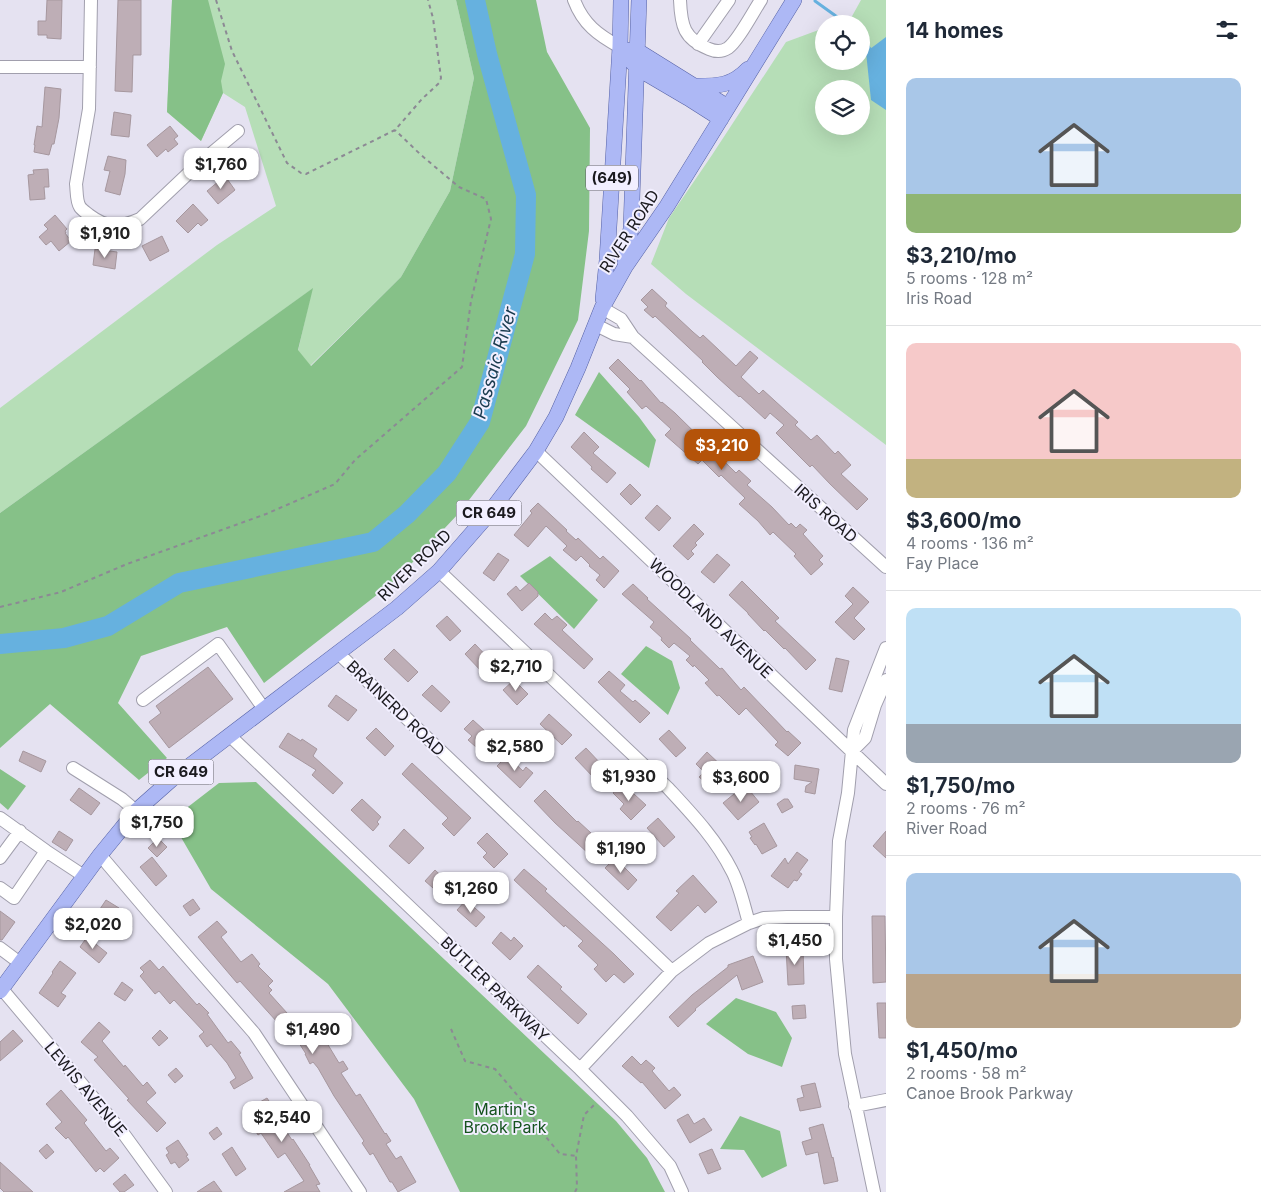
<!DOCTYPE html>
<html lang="en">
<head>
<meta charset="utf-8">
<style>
  :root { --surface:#fff; --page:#f2f2f3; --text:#1f2937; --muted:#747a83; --line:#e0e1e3; --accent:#b45309 }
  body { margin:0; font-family:Inter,sans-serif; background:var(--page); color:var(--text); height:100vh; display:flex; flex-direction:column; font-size:19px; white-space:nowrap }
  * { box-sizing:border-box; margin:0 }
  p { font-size:16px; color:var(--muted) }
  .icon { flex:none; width:28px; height:28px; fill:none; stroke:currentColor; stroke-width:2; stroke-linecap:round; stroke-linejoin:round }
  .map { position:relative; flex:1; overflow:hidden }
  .side { display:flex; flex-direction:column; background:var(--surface); width:375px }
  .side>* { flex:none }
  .fabs { position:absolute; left:815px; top:15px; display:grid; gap:10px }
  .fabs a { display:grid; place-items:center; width:55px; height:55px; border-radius:50%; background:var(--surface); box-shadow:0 5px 20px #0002; font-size:25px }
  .price { position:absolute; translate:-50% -42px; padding:0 11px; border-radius:10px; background:#fff; color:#222; font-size:16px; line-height:32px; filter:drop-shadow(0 1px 2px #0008) }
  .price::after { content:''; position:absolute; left:50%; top:30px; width:15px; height:11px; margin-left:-8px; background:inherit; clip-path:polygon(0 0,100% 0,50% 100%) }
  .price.current { background:var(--accent); color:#fff }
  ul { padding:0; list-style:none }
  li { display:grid; align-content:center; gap:10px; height:265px; padding:0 20px }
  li+li { border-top:1px solid var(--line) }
  li span { display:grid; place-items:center; height:155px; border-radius:10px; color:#555 }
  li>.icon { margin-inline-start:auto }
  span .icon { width:90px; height:90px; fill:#fffc; stroke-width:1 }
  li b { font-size:21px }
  h2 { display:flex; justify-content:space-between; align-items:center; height:60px; padding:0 20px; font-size:21px }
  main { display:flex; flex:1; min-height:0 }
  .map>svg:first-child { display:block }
  .green { fill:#b6deb7; fill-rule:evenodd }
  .forest { fill:#86c188 }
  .water { fill:#66b1df }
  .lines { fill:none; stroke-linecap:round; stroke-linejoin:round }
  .stream { stroke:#66b1df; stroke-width:3 }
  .river { stroke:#66b1df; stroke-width:20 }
  .building { fill:#beaeb6; stroke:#a6979e }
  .minor-casing { stroke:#a19fad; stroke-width:14 }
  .major-casing { stroke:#5662a6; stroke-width:16 }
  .path { stroke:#8c8994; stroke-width:2; stroke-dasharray:4 4; stroke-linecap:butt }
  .minor { stroke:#fff; stroke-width:12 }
  .major { stroke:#adb8f5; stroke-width:15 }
  .labels { text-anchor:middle; stroke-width:4; stroke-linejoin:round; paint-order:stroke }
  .shield { fill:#f2efff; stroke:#5c5a62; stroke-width:1 }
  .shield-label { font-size:15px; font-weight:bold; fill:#1b1a1f }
  .street-label { font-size:16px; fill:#1b1a1f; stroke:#f2efff }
  .park-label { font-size:16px; fill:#15531e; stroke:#f2efff }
  .water-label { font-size:18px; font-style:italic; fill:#1a3b4f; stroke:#f2efff }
</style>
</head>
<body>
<main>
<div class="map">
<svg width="886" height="1192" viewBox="0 0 886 1192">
  <rect width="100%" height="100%" fill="#e5e2f1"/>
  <!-- green -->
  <path class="green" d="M172 0H456L474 78 450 191 401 277 310 366 298 351 312 289 0 513V408L217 245 276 206 245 107 223 93 201 141 167 112Z
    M861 0H886V445L686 294 651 264 669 218 712 155 786 42 824 28V61H861V24H836L851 18ZM824 89H861V126H824Z"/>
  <!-- forest -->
  <path class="forest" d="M172 0H208L225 64 221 81 223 93 201 141 167 112Z
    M456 0H536L547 52 590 128 589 231 578 320 526 426 459 513 396 580 264 683 227 627 141 656 118 703 167 758 139 780 50 704 0 748V513L313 288 298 350 311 366 401 277 450 191 474 78Z
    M599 372 639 417 656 440 649 468 575 415Z
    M550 556 598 600 574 629 520 576Z
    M646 646 672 661 680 688 668 715 621 674Z
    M0 769 26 786 8 810 0 803Z
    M256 782 616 1121 647 1158 665 1192H460L414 1099 328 984 211 889 171 820 219 783Z
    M736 998 776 1012 792 1038 782 1067 748 1054 706 1024Z
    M740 1116 780 1131 787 1166 762 1178 744 1150 720 1149Z"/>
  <!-- water -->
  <path class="water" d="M886 37V110L871 100 866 52Z"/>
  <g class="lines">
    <!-- stream -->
    <path class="stream" d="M815 1 847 24
      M861 38 870 49"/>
    <!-- river -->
    <path class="river" d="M0 644 64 638 108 626 179 583 373 542 407 514 447 473 480 422 525 254 526 195 487 54 475 0"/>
  </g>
  <!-- building -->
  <path class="building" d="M47 0H62L61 39 47 38V35H38V21H46Z
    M118 0H141V55H133L132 92 115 91Z
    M45 87 61 89 59 118 54 144H52L49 155 34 152 35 145H34L37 126 42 127Z
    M114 112 131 115 129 137 111 135Z
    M170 126 178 136 174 139 178 144 168 152 166 149 157 157 147 145Z
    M108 156 126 160 125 174 120 195 105 191 110 171 104 170Z
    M48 169 49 187H44L45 199 30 200 28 175 34 174 33 170Z
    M225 176 235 190 218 204 207 191Z
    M193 204 208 220 201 226 198 223 188 233 176 221Z
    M55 215 67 229 65 231 66 233H65L71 241 59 251 51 241 46 245 39 237 48 229 44 225Z
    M162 236 169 251 150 261 142 246Z
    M95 249 117 252 115 269 93 265Z
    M652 289 667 303 665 306 693 332 700 338 703 335 736 366 750 351 758 358 741 377 759 394 763 390 798 422 795 425 811 440 817 435 835 454 838 451 851 465 841 474 868 499 857 510 830 484 812 465 810 467 776 433 784 425 770 413 765 419 740 396 739 397 717 377 702 362 703 361 655 316 653 318 644 310 648 307 641 300Z
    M618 359 640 381 641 380 661 403 662 402 675 413 736 473 739 470 751 481 747 485 772 507 789 525 791 523 796 528 800 524 807 530 803 534 823 556 819 560 823 564 811 575 794 556 796 554 773 532 770 535 758 521 739 504 745 498 721 475 719 477 702 460 698 464 665 435 671 429 646 406 642 409 627 392 630 389 609 368Z
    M584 432 599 447 593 453 616 473 607 483 591 469 592 467 571 447Z
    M630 484 641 495 631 505 620 494Z
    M538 503 567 530 566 531 576 540 578 538 600 559 603 556 619 571 604 588 596 580 600 575 589 566 590 565 581 556 576 561 563 550 567 546 546 526 528 547 514 535 532 513 530 511Z
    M657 505 671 518 659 531 645 518Z
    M694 524 704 534 695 543 697 545 691 551 694 554 688 560 673 546Z
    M498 553 509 560 494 581 483 573Z
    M717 554 730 565 714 583 701 572Z
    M742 581 779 618 775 621 816 660 806 670 785 648 784 649 765 630 764 631 748 614V613L729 595Z
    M529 583 538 592V596L522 611 507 594 516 586 520 591Z
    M633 584 648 598 647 599 691 639 690 640 720 669 722 668 741 690 744 687 787 732 788 731 801 743 788 756 775 745 778 742 746 708 739 715 719 695 717 696 705 683 709 680 694 665 693 667 686 660 690 656 674 643 669 648 661 640 662 638 650 627 654 622 622 594Z
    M853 587 869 602 854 618 865 629 854 640 835 622 853 604 845 596Z
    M545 613 552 620 557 616 567 625 562 630 593 659 584 669 534 624Z
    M447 616 461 631 450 641 436 626Z
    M475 644 493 663 483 673 465 654Z
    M394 649 418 672 408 682 384 659Z
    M836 658 849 661 842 692 829 689Z
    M208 667 233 699 169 748 149 722 161 713 156 706Z
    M609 671 625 685 620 691 633 702 635 700 650 713 640 723 598 682Z
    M514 680 528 694 517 705 503 690Z
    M432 685 450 702 441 712 422 695Z
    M336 695 357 710 348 721 328 706Z
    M549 714 572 735 562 745 540 724Z
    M473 720 496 741 484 754 468 740 472 736 464 729Z
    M376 728 394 746 385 756 366 738Z
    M669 730 686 748 676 757 659 739Z
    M288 733 301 741 302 739 317 749 313 756 343 783 333 794 312 775 316 770 279 747Z
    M586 748 602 765 598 769 603 773 596 780 575 758Z
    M23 751 46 761 41 772 19 761Z
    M707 752 728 772 712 788 699 777 704 772 696 764Z
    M507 756 523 771 526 767 533 773 520 788 497 766Z
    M412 763 471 818 454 836 442 824 448 818 402 774Z
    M795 765 819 769 815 794 805 792 806 786 812 782 794 779Z
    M622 783 646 805 631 820 620 809 624 804 613 793Z
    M745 785 759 802 738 820 723 803Z
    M79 788 100 803 91 815 70 800Z
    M545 790 577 822 578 821 604 845 597 852 594 849 589 854 555 823 534 801Z
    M362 799 381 817 377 822 379 824 373 831 351 810Z
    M784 799H788L793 807 782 813 777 804Z
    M658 818 675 837 664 847 647 828Z
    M764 823 777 846 762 854 756 844 755 845 750 838 752 837 749 832Z
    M404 829 424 848 409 864 389 846Z
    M59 831 73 840 66 851 52 842Z
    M886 831V858L873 846Z
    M487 833 508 854 494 868 483 857 487 853 477 843Z
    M158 838 167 847 157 857 148 848Z
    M797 852 808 860 799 872 802 874 797 881 794 880 788 888 771 876 785 858 788 864Z
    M152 857 167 876 156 886 140 867Z
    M615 858 637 880 628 890 605 868Z
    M524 869 547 889 545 891 614 954 634 974 624 983 614 974 606 982 594 969 598 965 578 946 583 941 565 925 564 927 514 880Z
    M435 870 451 885 441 895 425 881Z
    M693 875 717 902 705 913 698 905 671 931 656 917 679 893 676 891Z
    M193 899 200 909 190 916 183 906Z
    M106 900 119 908 115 914 132 926 124 939 94 918Z
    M466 900 485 917 476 927 457 910Z
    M0 911 15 922 2 940H0Z
    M872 916H885L886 982 873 983Z
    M217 921 227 932 221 937 241 962 252 954 260 964 258 966 273 981 268 986 272 990 269 993 297 1024 310 1015 339 1063 343 1061 348 1069 341 1073 347 1082 356 1096 360 1094 385 1134 386 1133 391 1141 386 1144 396 1159 401 1156 416 1182 398 1192 392 1182H390L373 1153 370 1155 362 1143 364 1141 334 1096 318 1068 313 1062 310 1064 305 1054H306L283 1018 278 1023 240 981 237 983 198 937Z
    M501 932 511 941 514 937 523 946 510 960 492 943Z
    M87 937 107 953 99 963 80 947Z
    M786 948H803L804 984 788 985Z
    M753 956 763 982 742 990 737 975 695 1009 696 1010 678 1027 669 1017 692 995 728 967V965Z
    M150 960 159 970 163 966 197 1005 199 1003 209 1013 207 1014 228 1043 231 1041 241 1053 239 1054 253 1078 234 1089 230 1082 236 1078 227 1063 211 1044 207 1047 199 1036 204 1032 174 1000 170 1004 159 991 155 994 140 976 144 972 140 968Z
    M60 961 76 973 61 993 66 996 58 1007 39 993 53 973 52 972Z
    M538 965 562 987 560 989 587 1014 578 1024 527 977Z
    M122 982 133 990 125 1001 114 994Z
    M877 1003H886V1038H879Z
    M805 1005 806 1018 793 1019 792 1006Z
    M99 1022 110 1032 102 1041 124 1067 125 1065 143 1086 147 1082 156 1093 146 1102 166 1123 157 1132 127 1100 129 1099 94 1060 98 1057 81 1042Z
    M13 1030 23 1041 0 1061V1042Z
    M160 1030 168 1038 159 1046 152 1038Z
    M632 1056 641 1065 646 1060 655 1068 652 1071 669 1091 674 1087 681 1095 665 1109 642 1082 641 1083 622 1066Z
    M176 1068 183 1076 175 1083 168 1075Z
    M815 1083 821 1107 800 1111 797 1099 804 1097 801 1086Z
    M61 1090 87 1120 84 1123 106 1151 110 1148 119 1158 104 1172 100 1168 96 1172 68 1137 66 1139 55 1128 62 1122 46 1104Z
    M267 1098 282 1121 280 1122 292 1140 293 1139 310 1165H309L320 1184 316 1185 320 1192H284L304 1181 285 1153 278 1158 261 1133 258 1135 244 1111Z
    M688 1114 694 1124 704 1118 712 1130 690 1143 677 1120Z
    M823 1124 832 1158 833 1157 838 1181 824 1184 818 1152 806 1155 802 1142 812 1139 809 1128Z
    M217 1127 222 1134 214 1140 209 1133Z
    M178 1140 188 1155 186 1156 189 1160 179 1168 175 1162 171 1164 166 1155 169 1153 166 1148Z
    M47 1144 54 1152 46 1159 39 1151Z
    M232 1147 246 1169 236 1176 222 1154Z
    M712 1149 721 1169 708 1174 699 1154Z
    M0 1162 33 1192H4L0 1188Z
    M125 1174 134 1185 124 1192H120L113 1184Z
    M214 1181 222 1192H197Z"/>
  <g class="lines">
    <!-- minor casing -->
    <g class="minor-casing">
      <path id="minor" d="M91 0 89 109 76 184C77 191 76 201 80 207 82 210 87 213 89 215 108 229 119 228 140 219L195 167 238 131
        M574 0C583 24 598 35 620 47
        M680 0C681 26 684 39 709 49 716 52 722 52 728 48 738 41 753 12 761 0
        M698 44 729 0
        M0 67H90
        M602 308 621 319 633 337 886 567
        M596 325 614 334 633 337
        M536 451 886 784
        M439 571 668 788C692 814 716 839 732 871 740 886 744 906 749 923
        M338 653 672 971
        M143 700 218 644 264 709
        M229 735 580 1069 627 1116 670 1166 682 1192
        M852 751 865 738 875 705 886 680
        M73 768 122 799 136 811
        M0 818 46 851 14 898 0 888
        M46 851 84 876
        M100 855 151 915 254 1033 360 1192
        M0 858 20 831
        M0 948 20 963
        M2 989 123 1133 166 1192
        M580 1069 672 971 709 943 749 923 764 918 787 917H836
        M855 1106 886 1100
        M874 1192 845 1054 836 959V917L839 841 848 793 854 730 886 648"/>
    </g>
    <!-- major casing -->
    <g class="major-casing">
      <path id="major" d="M630 50 638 51 728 107
        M632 62 637 68 688 98 721 119
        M696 86C718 86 732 86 748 69
        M625 263 631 228 639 0
        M603 299 607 260 620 47 621 0
        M0 991 100 855 136 811 171 780 397 608 439 571 487 516 536 451 556 417 578 368 602 308 625 267 667 206 794 0"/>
    </g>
    <!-- path -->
    <path class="path" d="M216 0 232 51 287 163 301 173 306 174 395 130 422 99 439 83 441 78 433 18 428 0
      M0 607 61 592 127 564 266 514 335 484 355 460 462 367 471 301 491 219 486 199 459 187 421 155 395 130
      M451 1029 465 1061 495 1069 524 1103 541 1131 560 1154 576 1156
      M575 1192 577 1188 576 1156 584 1115 596 1103"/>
    <!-- minor -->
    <use href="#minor" class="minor"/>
    <!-- major -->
    <use href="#major" class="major"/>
  </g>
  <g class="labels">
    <!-- shield labels -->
    <g class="shield">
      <rect x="586" y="165.5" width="52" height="25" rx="4"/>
      <rect x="456.5" y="500.5" width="65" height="25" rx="4"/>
      <rect x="148.5" y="759.5" width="65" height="25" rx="4"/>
    </g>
    <g class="shield-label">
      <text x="612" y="183">(649)</text>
      <text x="489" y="518">CR 649</text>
      <text x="181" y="777">CR 649</text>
    </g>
    <!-- street labels -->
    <g class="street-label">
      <text transform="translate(629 231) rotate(-57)" y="6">RIVER ROAD</text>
      <text transform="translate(826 513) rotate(42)" y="6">IRIS ROAD</text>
      <text transform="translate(414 565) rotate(-44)" y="6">RIVER ROAD</text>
      <text transform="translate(711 618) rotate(44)" y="6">WOODLAND AVENUE</text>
      <text transform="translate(396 708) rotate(44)" y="6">BRAINERD ROAD</text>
      <text transform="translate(495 989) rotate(44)" y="6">BUTLER PARKWAY</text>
      <text transform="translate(86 1089) rotate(50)" y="6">LEWIS AVENUE</text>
    </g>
    <!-- park labels -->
    <g class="park-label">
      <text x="505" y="1115">Martin's<tspan x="505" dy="18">Brook Park</tspan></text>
    </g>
    <!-- water labels -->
    <g class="water-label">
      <text transform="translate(495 363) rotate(-74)" y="6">Passaic River</text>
    </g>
  </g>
</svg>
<div class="fabs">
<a><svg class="icon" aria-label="locate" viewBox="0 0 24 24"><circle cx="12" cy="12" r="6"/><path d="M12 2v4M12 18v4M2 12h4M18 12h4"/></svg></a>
<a><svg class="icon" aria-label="layers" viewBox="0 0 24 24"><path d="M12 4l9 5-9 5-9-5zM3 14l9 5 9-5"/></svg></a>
</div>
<b class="price" style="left:221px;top:190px">$1,760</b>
<b class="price" style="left:105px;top:259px">$1,910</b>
<b class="price current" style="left:722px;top:471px">$3,210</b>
<b class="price" style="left:516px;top:692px">$2,710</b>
<b class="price" style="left:515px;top:772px">$2,580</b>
<b class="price" style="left:629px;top:802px">$1,930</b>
<b class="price" style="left:741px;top:803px">$3,600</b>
<b class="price" style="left:157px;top:848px">$1,750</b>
<b class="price" style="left:621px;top:874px">$1,190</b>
<b class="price" style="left:471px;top:914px">$1,260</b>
<b class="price" style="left:93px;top:950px">$2,020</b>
<b class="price" style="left:795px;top:966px">$1,450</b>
<b class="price" style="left:313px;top:1055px">$1,490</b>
<b class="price" style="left:282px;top:1143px">$2,540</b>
</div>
<section class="side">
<h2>14 homes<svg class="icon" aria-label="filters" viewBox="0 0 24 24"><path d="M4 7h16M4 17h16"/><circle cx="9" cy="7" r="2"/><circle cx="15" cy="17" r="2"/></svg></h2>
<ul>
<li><span style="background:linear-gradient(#a9c7e8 75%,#8fb573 0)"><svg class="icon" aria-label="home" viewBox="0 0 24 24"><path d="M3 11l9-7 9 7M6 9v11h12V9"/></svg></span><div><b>$3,210/mo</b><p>5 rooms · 128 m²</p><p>Iris Road</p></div></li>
<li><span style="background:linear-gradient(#f6c9c9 75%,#c2b280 0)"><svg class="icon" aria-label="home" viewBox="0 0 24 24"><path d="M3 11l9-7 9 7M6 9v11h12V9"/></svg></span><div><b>$3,600/mo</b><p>4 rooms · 136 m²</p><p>Fay Place</p></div></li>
<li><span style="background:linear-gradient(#bfe0f5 75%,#9aa5b1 0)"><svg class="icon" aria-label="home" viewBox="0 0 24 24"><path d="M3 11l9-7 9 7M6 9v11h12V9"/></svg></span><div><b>$1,750/mo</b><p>2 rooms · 76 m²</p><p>River Road</p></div></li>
<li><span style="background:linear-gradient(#a9c7e8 65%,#b9a48a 0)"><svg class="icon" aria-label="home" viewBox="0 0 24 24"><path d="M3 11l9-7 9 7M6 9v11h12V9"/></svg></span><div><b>$1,450/mo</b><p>2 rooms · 58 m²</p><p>Canoe Brook Parkway</p></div></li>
</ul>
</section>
</main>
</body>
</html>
